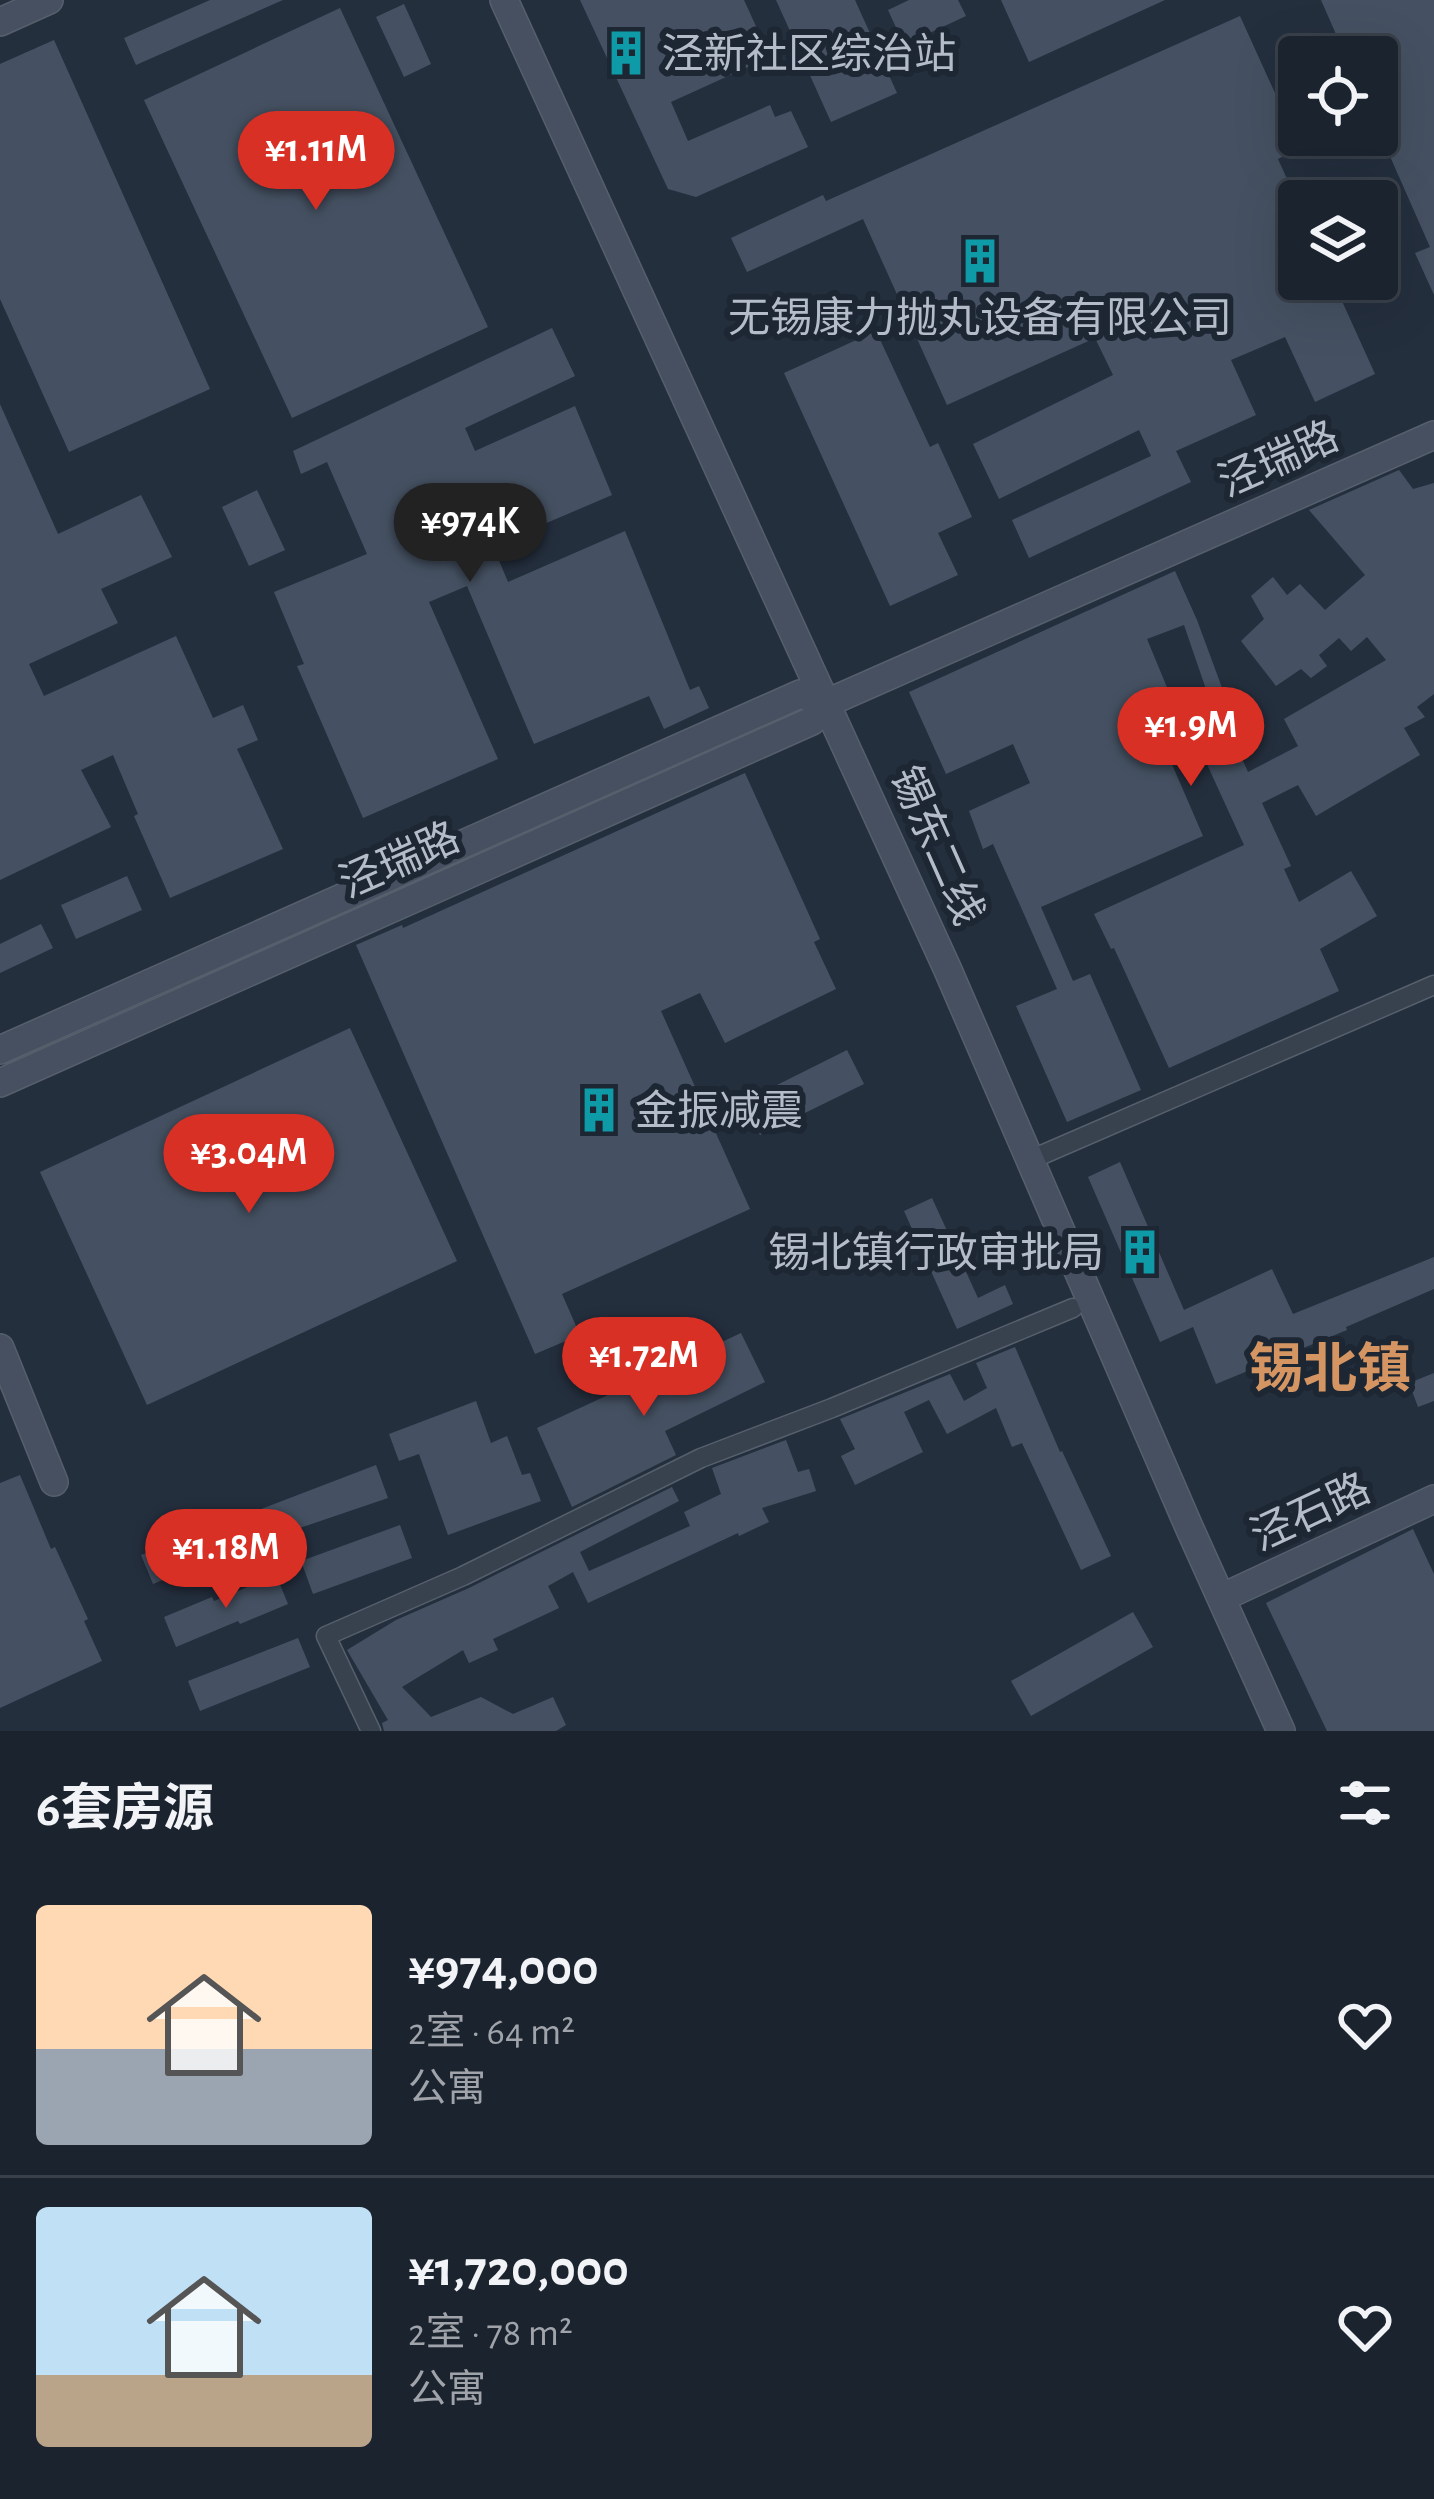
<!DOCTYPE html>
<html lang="zh">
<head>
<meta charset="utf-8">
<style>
  :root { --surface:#1b232e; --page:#242b36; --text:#f1f3f6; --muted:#a0a4aa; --line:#39404a; --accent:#d93025 }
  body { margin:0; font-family:"Alegreya Sans","Noto Sans SC",sans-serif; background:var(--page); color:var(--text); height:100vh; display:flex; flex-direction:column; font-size:45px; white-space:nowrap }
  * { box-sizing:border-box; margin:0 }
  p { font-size:39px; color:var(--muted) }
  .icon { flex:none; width:66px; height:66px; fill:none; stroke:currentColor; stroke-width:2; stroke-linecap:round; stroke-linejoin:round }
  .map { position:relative; height:1731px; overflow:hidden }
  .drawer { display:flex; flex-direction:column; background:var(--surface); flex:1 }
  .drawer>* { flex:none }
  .fabs { position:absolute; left:1278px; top:36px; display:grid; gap:24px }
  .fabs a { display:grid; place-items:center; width:120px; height:120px; border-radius:12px; background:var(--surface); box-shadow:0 12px 48px #0002,0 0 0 3px var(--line); font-size:60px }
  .price { position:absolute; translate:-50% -102px; padding:0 27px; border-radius:42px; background:var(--accent); color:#fff; font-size:39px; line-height:78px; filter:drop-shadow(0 3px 6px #0008) }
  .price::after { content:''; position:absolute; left:50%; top:72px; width:36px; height:27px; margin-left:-18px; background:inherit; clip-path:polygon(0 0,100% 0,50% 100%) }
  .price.current { background:#222; color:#fff }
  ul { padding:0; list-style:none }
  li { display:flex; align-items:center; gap:36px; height:300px; padding:0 36px }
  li+li { border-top:3px solid var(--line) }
  li span { display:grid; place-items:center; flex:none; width:336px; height:240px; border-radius:12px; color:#555 }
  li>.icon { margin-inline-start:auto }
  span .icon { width:144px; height:144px; fill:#fffc; stroke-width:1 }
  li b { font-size:51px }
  h2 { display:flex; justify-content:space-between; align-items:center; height:144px; padding:0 36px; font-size:51px }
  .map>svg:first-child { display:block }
  .building { fill:#455162; fill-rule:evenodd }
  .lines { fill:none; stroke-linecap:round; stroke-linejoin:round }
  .street-casing { stroke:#565f6c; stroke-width:21 }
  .secondary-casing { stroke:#565f6c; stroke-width:30 }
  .street { stroke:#38414e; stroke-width:18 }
  .secondary { stroke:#465061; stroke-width:27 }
  .labels { text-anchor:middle; stroke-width:12; stroke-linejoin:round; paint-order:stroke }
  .poi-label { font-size:42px; fill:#b4bcc9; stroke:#1d2633; text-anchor:start }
  .street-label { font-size:42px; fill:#b4bcc9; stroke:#1d2633 }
  .district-label { font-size:54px; font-weight:bold; fill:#d59563; stroke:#1d2633 }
</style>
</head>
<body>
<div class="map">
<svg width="1434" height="1731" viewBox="0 0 1434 1731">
  <rect width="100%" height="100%" fill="#242f3e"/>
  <!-- building -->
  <path class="building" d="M210 0H283L136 65 124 38Z
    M580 0H744L770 57 671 102 688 141 770 105 775 117 791 111 808 147 696 197 668 189Z
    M776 0H855L897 93 831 122Z
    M909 0H958L966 16 904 45 888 10Z
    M1001 0H1165L1029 62Z
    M1321 0H1434V295L1415 253 1430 247 1377 127V57H1346Z
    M404 4 431 64 404 77 376 17Z
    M340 8 488 327 292 418 144 100Z
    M1240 16 1300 148 1278 159 1299 205V279H1332L1375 374 1315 402 1285 337 1231 360 1256 415 1176 451 1191 482 1029 558 1012 520 1151 456 1139 430 999 499 973 444 1113 375 1095 338 947 405 863 219 747 272 731 238 823 195 826 201Z
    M54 40 210 389 69 452 0 299V64Z
    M552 328 575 376 465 428 475 451 575 406 612 495 493 546 508 582 625 531 690 690 699 686 709 708 664 729 649 696 534 744 467 586 429 602 498 759 363 818 297 666 304 664 274 592 367 554 327 462 301 474 293 451Z
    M876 331 930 447 938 443 972 517 938 533 958 575 890 606 784 373Z
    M0 404 58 534 141 495 172 557 101 589 118 623 29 664 44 696 176 636 213 718 243 705 258 740 237 749 283 849 170 898 134 816 138 814 113 755 81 770 111 827 0 880Z
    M1399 470 1413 489 1434 483V694L1417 707 1425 717 1404 728 1420 755 1316 816 1298 785 1262 803 1291 866 1284 869 1299 902 1351 871 1377 916 1320 949 1339 991 1169 1068 1114 948 1111 949 1094 914 1244 845 1200 749 1171 762 1203 836 1041 907 1073 981 1090 974 1141 1090 1067 1122 1016 1006 1057 989 993 844 983 849 969 811 1030 783 1013 744 946 774 909 692 1175 571 1197 620 1238 731 1231 734 1248 772 1298 746 1284 719 1386 660 1367 637 1351 651 1339 638 1319 655 1327 666 1311 678 1301 669 1276 686 1241 641 1264 619 1251 596 1273 577 1287 595 1300 584 1325 610 1365 575 1309 510ZM1184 625 1209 698 1178 714 1147 639Z
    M257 490 285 550 249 566 222 507Z
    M745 773 820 939 814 942 836 989 725 1043 700 993 661 1011 750 1209 562 1294 580 1335 535 1354 356 945 402 925 403 928Z
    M127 876 142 910 76 939 61 905Z
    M41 924 53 948 0 973V944Z
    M350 1028 457 1261 147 1405 40 1172Z
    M847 1050 864 1084 760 1135 743 1102Z
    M1120 1162 1184 1310 1272 1269 1293 1314 1434 1257V1289L1346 1327 1347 1330 1216 1384 1193 1327 1160 1342 1088 1177Z
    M932 1198 978 1298 1005 1285 1013 1304 957 1329 904 1211Z
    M741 1333 765 1382 665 1431 676 1455 572 1507 537 1428Z
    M1015 1347 1060 1452 1062 1451 1111 1556 1081 1570 1022 1443 1012 1447 996 1408 947 1434 929 1400 904 1412 923 1452 855 1485 841 1456 855 1449 840 1419 950 1374 964 1401 987 1388 976 1363Z
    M1434 1373V1401L1418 1407 1409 1383Z
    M476 1401 491 1443 507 1436 522 1475 530 1473 541 1501 448 1535 419 1454 399 1461 389 1434Z
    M786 1440 798 1472 809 1469 816 1491 762 1508 769 1522 739 1536 738 1533 588 1603 573 1572 548 1586 559 1608 493 1639 498 1650 469 1663 463 1650 402 1687 431 1717 481 1697 513 1714 553 1697 566 1725 556 1731H384L382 1723 388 1720 347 1650 396 1620 469 1588 672 1487 679 1501 580 1552 589 1571 690 1526 684 1512 721 1494 712 1468Z
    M376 1465 388 1498 288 1532 218 1561 217 1558 153 1584 141 1555Z
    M20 1475 51 1549 55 1547 88 1619 84 1621 102 1661 0 1708V1483Z
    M400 1525 412 1558 313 1594 301 1561Z
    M1413 1529 1434 1574V1731H1327L1266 1603Z
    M276 1575 288 1604 240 1624 238 1621 176 1647 164 1617 212 1597 214 1601Z
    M1133 1612 1153 1647 1031 1716 1011 1681Z
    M298 1638 310 1667 200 1711 188 1681Z"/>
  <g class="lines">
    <!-- street casing -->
    <g class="street-casing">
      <path id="street" d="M1030 1160 1434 985
        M371 1731 326 1636 463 1576 701 1458 832 1408 1073 1308"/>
    </g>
    <!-- secondary casing -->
    <g class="secondary-casing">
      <path id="secondary" d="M504 0 947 968 1189 1527 1281 1731
        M0 22 49 0
        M0 1050 800 694 827 703
        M0 1083 812 721 827 703 1434 435
        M0 1348 54 1482
        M1221 1598 1434 1499"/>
    </g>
    <!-- street -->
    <use href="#street" class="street"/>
    <!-- secondary -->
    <use href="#secondary" class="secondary"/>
  </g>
  <!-- icons -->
  <defs>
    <g id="building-bare" transform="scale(3.6)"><path d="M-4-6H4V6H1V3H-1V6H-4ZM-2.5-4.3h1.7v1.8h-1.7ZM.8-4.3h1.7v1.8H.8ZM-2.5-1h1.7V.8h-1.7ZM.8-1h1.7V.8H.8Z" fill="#0f9aa8" stroke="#1d2633" stroke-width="2.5" paint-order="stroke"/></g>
  </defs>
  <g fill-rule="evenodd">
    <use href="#building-bare" x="626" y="53"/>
    <use href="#building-bare" x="980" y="261"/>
    <use href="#building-bare" x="599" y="1110"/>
    <use href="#building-bare" x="1140" y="1252"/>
  </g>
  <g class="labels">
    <!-- poi labels -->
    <g class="poi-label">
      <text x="662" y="68">泾新社区综治站</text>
      <text x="980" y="332" text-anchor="middle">无锡康力抛丸设备有限公司</text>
      <text x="635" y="1125">金振减震</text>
      <text x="1104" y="1267" text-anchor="end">锡北镇行政审批局</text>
    </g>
    <!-- street labels -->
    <g class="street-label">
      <text transform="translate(1278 458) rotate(-24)" y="15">泾瑞路</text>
      <text transform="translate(938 845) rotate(66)" y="15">锡东二线</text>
      <text transform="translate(399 859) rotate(-24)" y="15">泾瑞路</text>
      <text transform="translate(1310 1511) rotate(-25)" y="15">泾石路</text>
    </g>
    <!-- district labels -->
    <g class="district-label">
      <text x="1330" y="1387">锡北镇</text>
    </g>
  </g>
</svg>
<div class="fabs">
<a><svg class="icon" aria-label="locate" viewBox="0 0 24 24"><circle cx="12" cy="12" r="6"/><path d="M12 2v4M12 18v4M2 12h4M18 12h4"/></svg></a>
<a><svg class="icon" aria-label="layers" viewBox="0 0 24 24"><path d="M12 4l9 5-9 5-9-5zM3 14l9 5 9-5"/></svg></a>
</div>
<b class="price" style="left:316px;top:213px">¥1.11M</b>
<b class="price current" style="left:470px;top:585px">¥974K</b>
<b class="price" style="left:1191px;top:789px">¥1.9M</b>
<b class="price" style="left:249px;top:1216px">¥3.04M</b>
<b class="price" style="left:644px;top:1419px">¥1.72M</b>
<b class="price" style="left:226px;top:1611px">¥1.18M</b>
</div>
<section class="drawer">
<h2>6套房源<svg class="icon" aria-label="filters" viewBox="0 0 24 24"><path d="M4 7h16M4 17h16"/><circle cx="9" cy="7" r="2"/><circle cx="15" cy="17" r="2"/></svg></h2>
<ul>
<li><span style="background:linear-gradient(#ffd9b3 60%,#9aa5b1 0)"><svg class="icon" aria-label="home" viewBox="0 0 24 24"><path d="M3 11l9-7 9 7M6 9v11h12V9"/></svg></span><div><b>¥974,000</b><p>2室 · 64 m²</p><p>公寓</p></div><svg class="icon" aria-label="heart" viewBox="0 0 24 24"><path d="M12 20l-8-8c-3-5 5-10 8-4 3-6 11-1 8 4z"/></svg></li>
<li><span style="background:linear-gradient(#bfe0f5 70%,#b9a48a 0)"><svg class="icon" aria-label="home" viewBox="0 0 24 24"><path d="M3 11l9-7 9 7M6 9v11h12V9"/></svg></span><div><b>¥1,720,000</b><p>2室 · 78 m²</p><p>公寓</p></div><svg class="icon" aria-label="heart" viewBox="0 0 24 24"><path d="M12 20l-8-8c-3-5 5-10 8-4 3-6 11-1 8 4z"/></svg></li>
</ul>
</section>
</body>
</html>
